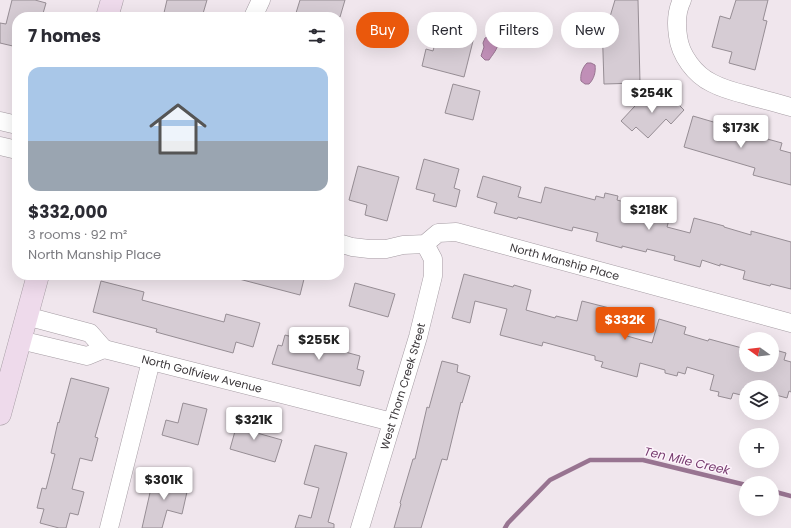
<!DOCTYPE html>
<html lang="en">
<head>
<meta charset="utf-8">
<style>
  :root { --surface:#fff; --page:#f2f2f3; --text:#2b2b33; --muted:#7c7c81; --line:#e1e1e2; --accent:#ea580c }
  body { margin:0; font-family:Poppins,sans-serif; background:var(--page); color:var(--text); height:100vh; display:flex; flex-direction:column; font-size:15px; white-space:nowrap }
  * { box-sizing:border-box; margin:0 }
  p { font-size:13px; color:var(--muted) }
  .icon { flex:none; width:22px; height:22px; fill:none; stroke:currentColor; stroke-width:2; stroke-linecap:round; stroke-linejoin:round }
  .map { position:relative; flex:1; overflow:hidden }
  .side { position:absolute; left:12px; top:12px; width:332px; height:268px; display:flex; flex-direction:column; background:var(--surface); border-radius:16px; box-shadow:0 4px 16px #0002 }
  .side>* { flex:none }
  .top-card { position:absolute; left:356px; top:12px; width:375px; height:36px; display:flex; gap:8px }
  .needle { width:26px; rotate:285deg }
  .controls { position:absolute; left:739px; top:332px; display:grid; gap:8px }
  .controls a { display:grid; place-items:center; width:40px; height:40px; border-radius:50%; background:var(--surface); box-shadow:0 4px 16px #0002; font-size:20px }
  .price { position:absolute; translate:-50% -34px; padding:0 9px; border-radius:4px; background:#fff; color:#222; font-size:13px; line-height:26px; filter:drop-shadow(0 1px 2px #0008) }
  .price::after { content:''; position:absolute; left:50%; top:24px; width:12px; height:9px; margin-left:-6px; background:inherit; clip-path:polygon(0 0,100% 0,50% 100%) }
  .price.active { background:var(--accent); color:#fff }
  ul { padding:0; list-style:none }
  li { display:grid; align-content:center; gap:8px; height:212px; padding:0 16px }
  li+li { border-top:1px solid var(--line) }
  li span { display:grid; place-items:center; height:124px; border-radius:12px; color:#555 }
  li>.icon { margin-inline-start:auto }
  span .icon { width:72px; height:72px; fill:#fffc; stroke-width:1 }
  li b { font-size:17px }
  h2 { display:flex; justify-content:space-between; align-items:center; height:48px; padding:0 16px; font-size:17px }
  .tag { padding:0 14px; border-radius:18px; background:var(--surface); box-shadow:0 4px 16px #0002; font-size:14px; line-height:36px }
  .tag.active { background:var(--accent); color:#fff }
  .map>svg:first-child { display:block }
  .water { fill:#c08fb7; stroke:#987491 }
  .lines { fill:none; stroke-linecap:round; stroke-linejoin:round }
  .stream { stroke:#987491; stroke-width:4.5 }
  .building { fill:#d6ccd4; stroke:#968d94 }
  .street-casing { stroke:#a59ca3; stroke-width:19 }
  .secondary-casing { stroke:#a59ca3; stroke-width:23 }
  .street { stroke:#fff; stroke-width:18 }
  .secondary { stroke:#eedaeb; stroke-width:22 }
  .labels { text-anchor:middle; stroke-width:3; stroke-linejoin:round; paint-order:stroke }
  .street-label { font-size:11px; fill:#3a3639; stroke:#fdf3fb }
  .water-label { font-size:12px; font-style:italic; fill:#773b6f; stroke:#fdf3fb }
</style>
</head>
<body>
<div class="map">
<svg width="791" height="528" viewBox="0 0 791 528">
  <rect width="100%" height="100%" fill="#f0e6ed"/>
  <!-- water -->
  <path class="water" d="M490 36C505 41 495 51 489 60H485L481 56 484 47 483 43 485 38Z
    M587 63H591L595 65C596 72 594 79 589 84H585L581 81C580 75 582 68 587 63Z"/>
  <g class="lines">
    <!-- stream -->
    <path class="stream" d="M772 491 791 496
      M505 528 508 523 550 480 590 460H643L746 485"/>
  </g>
  <!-- building -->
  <path class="building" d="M12 0H35L46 3 42 17H17V47L0 43V23L6 24Z
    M167 0H207L202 17H163Z
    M300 0H345L340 17H309L296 13Z
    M615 0H638L640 83 604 84 602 21 609 20Z
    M736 0H768L763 20 767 21 755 70 729 63 732 52 712 47 720 16 730 19Z
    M440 24 475 33 464 77 422 66 426 49 433 51Z
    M453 84 480 91 473 120 445 113Z
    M666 92 684 110 671 124 666 119 648 138 636 127 632 131 621 121 647 93 656 102Z
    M693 116 727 126V128L782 143 780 150 791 153V185L753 175 755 168 684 147Z
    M424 159 459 169 454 188 460 190 456 207 433 201 435 194 416 189Z
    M358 166 399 177 387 221 365 215 367 205 349 200Z
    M483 176 521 187 518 197 541 203 545 187 595 200 596 196 604 198 605 193 618 196 617 200 646 208 648 202 672 209 667 227 690 233 694 218 724 226V227L751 235V231L791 242V289L771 284 770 286 743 279 745 271 720 264V266L702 260 700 267 674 260 675 256 647 249 646 252 622 246V248L596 241 598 233 573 227 572 231 518 217 517 219 494 213 497 203 477 197Z
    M464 274 513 287 514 285 531 290 526 310 555 318 556 316 577 321 582 301 633 314 627 336 652 343 659 319 686 327 684 334 708 341 709 339 742 348 740 355 746 357V365H772V349L786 353 784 360 791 362V392L789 391 787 398 772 394V387H744L741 395 733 393 731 399 718 396 719 392 710 390 714 375 687 367 685 374 678 372 677 376 665 373V370L640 363 637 377 601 367 603 362 595 360V356L543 342 542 346 500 335 507 309 475 301 470 323 452 318Z
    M239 275H305L300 295 239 279Z
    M101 281 144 292 142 300 224 322 226 314 260 323 253 347 236 342 233 353 156 332 157 329 93 312Z
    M355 283 395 294 388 317 349 306Z
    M285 335 323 345V346L360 356 357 369 364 371 360 386 272 364 278 345 282 346Z
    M442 361 458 365 457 372 470 376 462 403 461 402 447 460 442 459 421 528H394L401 504 400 503 413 459H415L427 407 429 408Z
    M71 378 109 388 95 437 98 438 92 461 80 458 72 489 84 492 78 515 70 513 66 528H59L40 523 44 509 37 508 42 488 46 489 55 454 51 453 58 422 59 423Z
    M183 403 207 409 198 445 162 435 166 420 178 423Z
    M239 417 260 423 257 433 282 440 275 462 230 449Z
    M315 445 347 453 328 522 334 524V528H295L299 515 311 518 319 488 304 484Z
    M154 475 189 483 182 514 167 510 162 528H142Z"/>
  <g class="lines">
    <!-- street casing -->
    <g class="street-casing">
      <g id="street">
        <path d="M682 0C676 12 676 23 678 36 680 55 695 75 712 83 723 89 735 92 747 95 761 99 776 103 791 107"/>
        <path d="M253 17 261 0"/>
        <path d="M0 121 17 125"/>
        <path d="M0 146 17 150"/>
        <path id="s1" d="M339 243 352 247 369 249H386L403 245 425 244 438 233 456 232 791 323"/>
        <path d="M20 340 87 356 104 349 90 333 26 316"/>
        <path id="s2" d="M104 349 392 422"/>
        <path d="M109 528 151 361"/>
        <path id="s3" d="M360 528 418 337 433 276V259L425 244"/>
      </g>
    </g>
    <!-- secondary casing -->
    <g class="secondary-casing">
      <path id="secondary" d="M107 17 112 0
        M0 414 38 275"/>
    </g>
    <!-- street -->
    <use href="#street" class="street"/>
    <!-- secondary -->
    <use href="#secondary" class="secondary"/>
  </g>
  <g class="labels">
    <!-- street labels -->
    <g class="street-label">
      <text dy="4" stroke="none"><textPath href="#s1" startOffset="235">North Manship Place</textPath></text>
      <text dy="4" stroke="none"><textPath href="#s2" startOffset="101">North Golfview Avenue</textPath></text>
      <text dy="4" stroke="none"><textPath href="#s3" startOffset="148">West Thorn Creek Street</textPath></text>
    </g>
    <!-- water labels -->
    <g class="water-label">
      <text transform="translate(687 461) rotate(13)" y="4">Ten Mile Creek</text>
    </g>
  </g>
</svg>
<div class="controls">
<a><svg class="needle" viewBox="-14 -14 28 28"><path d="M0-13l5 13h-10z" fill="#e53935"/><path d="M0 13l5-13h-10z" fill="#7c7c81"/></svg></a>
<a><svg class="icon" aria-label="layers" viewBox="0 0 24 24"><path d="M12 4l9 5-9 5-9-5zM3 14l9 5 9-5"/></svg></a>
<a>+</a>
<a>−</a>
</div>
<b class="price" style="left:652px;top:114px">$254K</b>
<b class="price" style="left:741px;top:149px">$173K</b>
<b class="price" style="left:649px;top:231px">$218K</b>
<b class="price active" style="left:625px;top:341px">$332K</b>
<b class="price" style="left:319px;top:361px">$255K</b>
<b class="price" style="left:254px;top:441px">$321K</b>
<b class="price" style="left:164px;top:501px">$301K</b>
<div class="top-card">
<a class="tag active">Buy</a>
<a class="tag">Rent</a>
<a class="tag">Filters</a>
<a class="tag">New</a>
</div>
<section class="side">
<h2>7 homes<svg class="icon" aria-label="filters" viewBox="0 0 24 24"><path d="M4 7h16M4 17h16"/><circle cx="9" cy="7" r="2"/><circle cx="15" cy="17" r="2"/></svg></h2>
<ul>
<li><span style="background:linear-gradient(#a9c7e8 60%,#9aa5b1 0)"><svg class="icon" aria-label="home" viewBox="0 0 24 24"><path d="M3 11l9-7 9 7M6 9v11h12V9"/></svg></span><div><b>$332,000</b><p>3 rooms · 92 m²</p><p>North Manship Place</p></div></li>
</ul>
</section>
</div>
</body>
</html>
